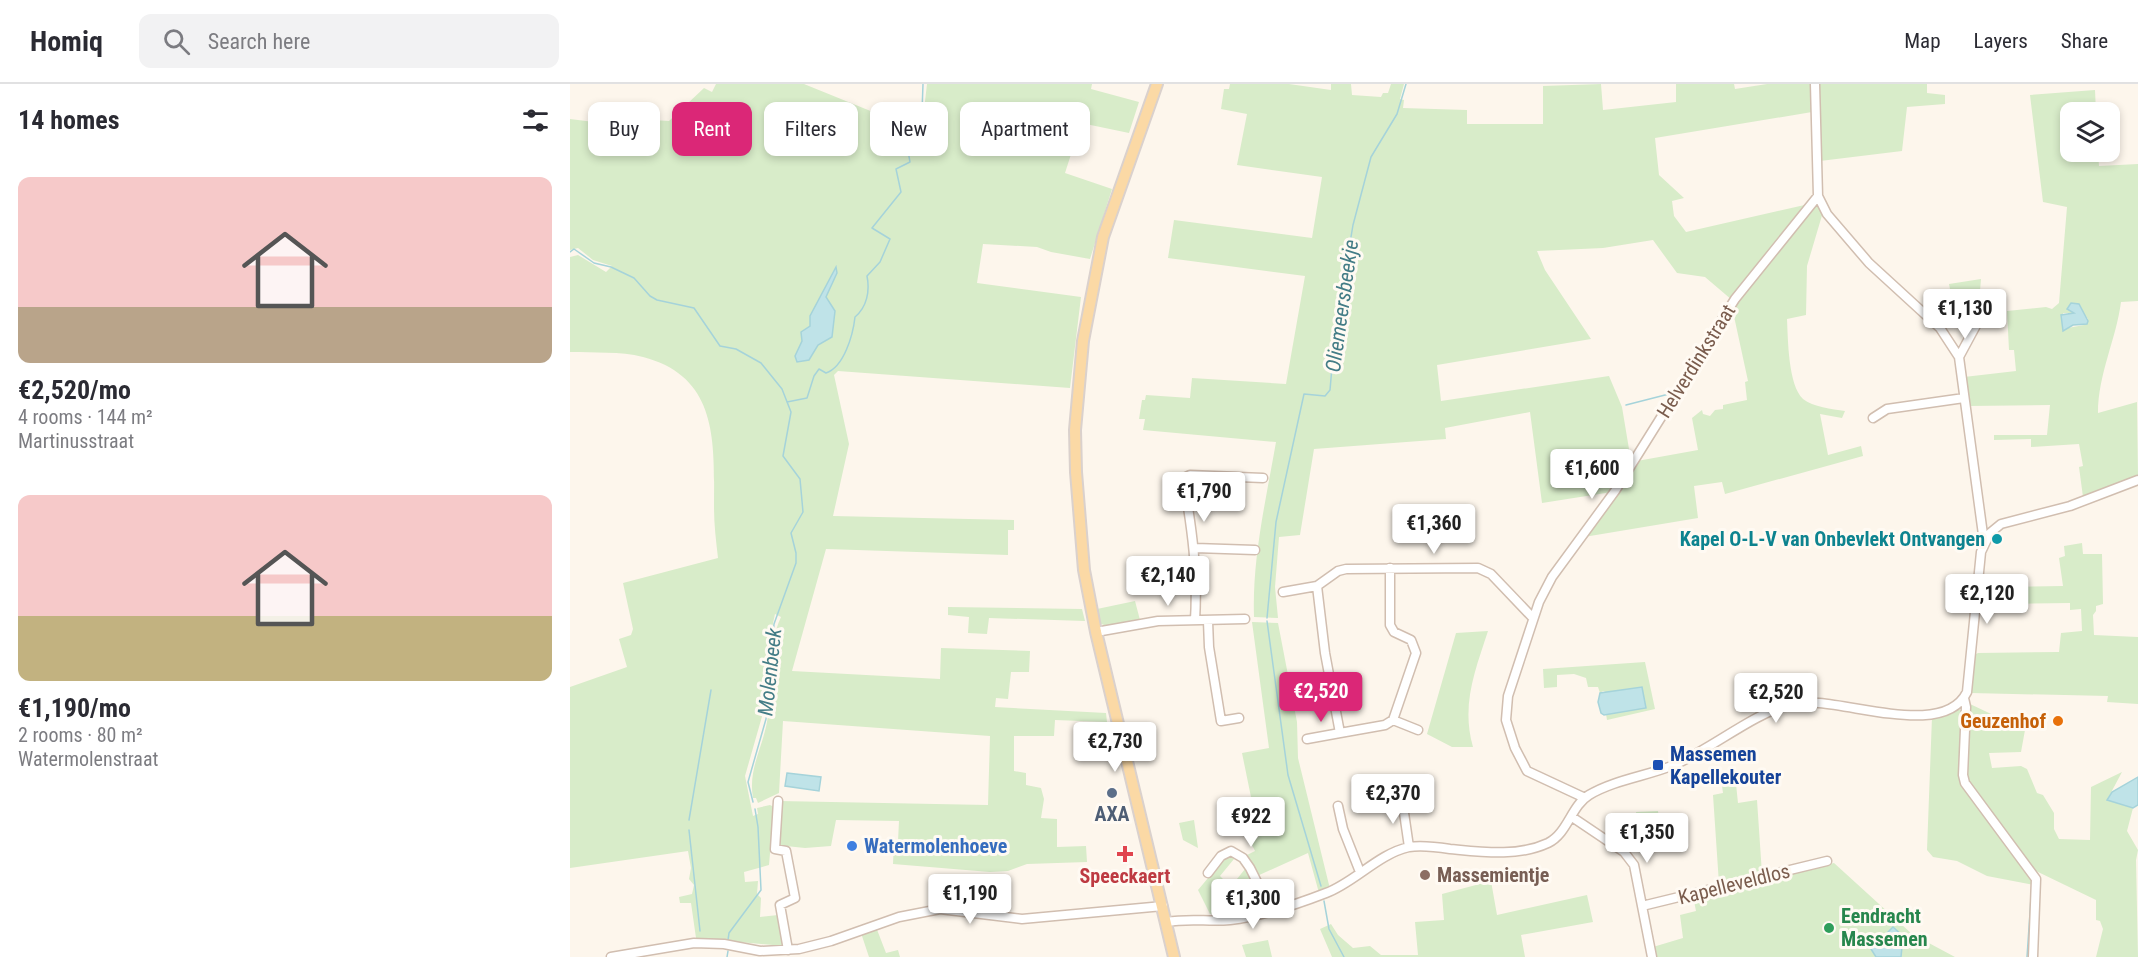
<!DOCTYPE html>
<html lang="en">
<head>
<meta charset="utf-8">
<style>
  :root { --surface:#fff; --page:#f2f2f3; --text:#2b2b33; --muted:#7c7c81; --line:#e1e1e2; --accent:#db2777 }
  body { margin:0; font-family:"Roboto Condensed",sans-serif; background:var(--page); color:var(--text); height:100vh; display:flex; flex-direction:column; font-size:22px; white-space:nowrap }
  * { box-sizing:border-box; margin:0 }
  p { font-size:20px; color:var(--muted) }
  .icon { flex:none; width:33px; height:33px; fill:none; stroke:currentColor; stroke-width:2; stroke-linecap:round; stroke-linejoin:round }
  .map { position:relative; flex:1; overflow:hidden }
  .side { display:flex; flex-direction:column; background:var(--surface); width:570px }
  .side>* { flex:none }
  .top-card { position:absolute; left:18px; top:18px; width:570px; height:54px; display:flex; gap:12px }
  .fabs { position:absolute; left:1490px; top:18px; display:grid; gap:12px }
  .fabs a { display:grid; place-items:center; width:60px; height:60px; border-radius:12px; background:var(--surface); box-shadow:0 3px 9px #0003; font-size:30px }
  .price { position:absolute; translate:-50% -51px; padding:0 14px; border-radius:6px; background:#fff; color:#222; font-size:20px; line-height:39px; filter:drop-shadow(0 2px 3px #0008) }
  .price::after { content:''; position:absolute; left:50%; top:36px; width:18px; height:14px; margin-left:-9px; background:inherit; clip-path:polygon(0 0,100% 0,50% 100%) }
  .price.active { background:var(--accent); color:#fff }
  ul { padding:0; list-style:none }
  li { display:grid; align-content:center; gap:12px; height:318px; padding:0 18px }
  li span { display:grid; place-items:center; height:186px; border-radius:12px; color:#555 }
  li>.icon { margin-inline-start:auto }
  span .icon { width:108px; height:108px; fill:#fffc; stroke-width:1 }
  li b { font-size:26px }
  h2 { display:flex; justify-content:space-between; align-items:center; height:72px; padding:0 18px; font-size:26px }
  .chip { padding:0 21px; border-radius:12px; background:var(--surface); box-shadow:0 3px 9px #0003; font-size:21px; line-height:54px }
  .chip.active { background:var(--accent); color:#fff }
  header { display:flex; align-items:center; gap:36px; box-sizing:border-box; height:84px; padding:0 30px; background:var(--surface); border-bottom:2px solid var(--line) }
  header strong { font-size:28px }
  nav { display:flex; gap:33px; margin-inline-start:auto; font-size:21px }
  .search { width:420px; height:54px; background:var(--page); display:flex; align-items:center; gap:15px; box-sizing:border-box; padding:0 21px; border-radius:12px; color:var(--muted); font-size:22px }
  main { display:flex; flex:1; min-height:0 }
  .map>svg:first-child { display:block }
  .green { fill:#d8ecc9; fill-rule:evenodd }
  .water { fill:#bfe3e8; stroke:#a5d3da; stroke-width:1.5 }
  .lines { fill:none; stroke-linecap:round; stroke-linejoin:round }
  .stream { stroke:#a5d3da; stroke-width:1.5 }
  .minor-casing { stroke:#d1beb0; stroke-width:11 }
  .major-casing { stroke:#dad1cd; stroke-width:14 }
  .minor { stroke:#fff; stroke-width:8 }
  .major { stroke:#fbd9a5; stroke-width:10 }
  .culture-dot { fill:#0f9aa8; stroke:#fffaf3; stroke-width:2 }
  .food-dot { fill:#e8710a; stroke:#fffaf3; stroke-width:2 }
  .transit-dot { fill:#1a4fb4; stroke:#fffaf3; stroke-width:2 }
  .service-dot { fill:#5c6f8a; stroke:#fffaf3; stroke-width:2 }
  .shop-dot { fill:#3f7fe0; stroke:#fffaf3; stroke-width:2 }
  .health-dot { fill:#e0444e; stroke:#fffaf3; stroke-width:2 }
  .education-dot { fill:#8d6e63; stroke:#fffaf3; stroke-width:2 }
  .leisure-dot { fill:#2e9e5b; stroke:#fffaf3; stroke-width:2 }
  .labels { text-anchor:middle; stroke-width:6; stroke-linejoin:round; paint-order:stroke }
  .street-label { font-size:20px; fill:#7a5c4d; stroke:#fffaf3 }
  .culture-label { font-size:20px; font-weight:bold; fill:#0d838f; stroke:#fffaf3; text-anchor:end }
  .food-label { font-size:20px; font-weight:bold; fill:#c56008; stroke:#fffaf3; text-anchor:end }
  .transit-label { font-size:20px; font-weight:bold; fill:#164399; stroke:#fffaf3; text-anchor:start }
  .service-label { font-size:20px; font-weight:bold; fill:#4e5e75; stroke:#fffaf3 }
  .shop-label { font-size:20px; font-weight:bold; fill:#366cbe; stroke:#fffaf3; text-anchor:start }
  .education-label { font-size:20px; font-weight:bold; fill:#785e54; stroke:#fffaf3; text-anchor:start }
  .health-label { font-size:20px; font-weight:bold; fill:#be3a42; stroke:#fffaf3 }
  .leisure-label { font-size:20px; font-weight:bold; fill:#27864d; stroke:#fffaf3; text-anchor:start }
  .water-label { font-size:21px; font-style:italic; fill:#437c86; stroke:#fffaf3 }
</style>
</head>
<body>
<header>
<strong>Homiq</strong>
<div class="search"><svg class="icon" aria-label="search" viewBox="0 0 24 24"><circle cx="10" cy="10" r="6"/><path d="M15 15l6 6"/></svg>Search here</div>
<nav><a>Map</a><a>Layers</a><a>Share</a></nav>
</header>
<main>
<section class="side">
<h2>14 homes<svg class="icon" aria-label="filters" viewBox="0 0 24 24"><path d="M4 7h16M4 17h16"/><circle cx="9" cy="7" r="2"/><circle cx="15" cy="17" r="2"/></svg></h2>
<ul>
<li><span style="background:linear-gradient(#f6c9c9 70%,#b9a48a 0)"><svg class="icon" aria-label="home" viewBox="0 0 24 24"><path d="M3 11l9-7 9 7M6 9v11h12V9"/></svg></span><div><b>€2,520/mo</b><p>4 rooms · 144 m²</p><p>Martinusstraat</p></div></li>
<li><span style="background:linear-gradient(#f6c9c9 65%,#c2b280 0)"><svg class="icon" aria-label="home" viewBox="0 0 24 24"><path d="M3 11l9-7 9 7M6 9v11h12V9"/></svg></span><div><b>€1,190/mo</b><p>2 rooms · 80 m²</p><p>Watermolenstraat</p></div></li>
</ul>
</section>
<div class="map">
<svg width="1568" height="873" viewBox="0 0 1568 873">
  <rect width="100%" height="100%" fill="#fdf6ec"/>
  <!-- green -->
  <path class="green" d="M146 0H234L303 28 311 23 353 35 357 0H522L521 5 569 18 559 49 511 39 495 89 542 105 520 175 481 168 467 163 413 160 407 199 511 213 500 304 268 287 264 291 279 360 263 432 444 436V446H438V471L256 465 222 587 370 595 371 564 460 567 459 588H441L438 615 426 614 425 623 536 629 537 638 485 636 484 652H444V687L456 689V701L471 704 474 715 471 734 487 735V763L516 762 517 778 457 780 438 787 420 788 323 780 324 757H328L329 737 266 736 261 762 235 764 206 761 209 717 418 721 420 652 213 637 209 709 188 719 186 714H183C178 686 192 665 197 638 204 604 196 564 211 533L205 530 200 553 193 629 175 692 183 732 188 730 187 724 200 721 204 723 199 781 174 788 175 798 188 797 187 810 191 814 190 833 208 831 214 862 126 854 121 819H110L109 813 122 810 124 801 119 795 121 784 118 767 0 784V603L57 583 49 555 61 551 63 545 53 499 148 474C146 457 144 440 144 424 144 361 150 293 73 273 50 267 24 269 0 268V173L8 171 36 188 42 182 23 176 8 164 0 166V35L64 43 66 35 99 37 134 4 142 8Z
    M660 0H719L761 6V0H781L782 11 811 13 813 9H818L821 0H834L830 15 834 16 833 24 897 26V40H973V2L1031 0 1033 26 1106 18V0H1164L1165 5 1197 0H1242V28L1085 54 1089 91 1114 114 1102 117 1104 132 1116 148 1239 120 1162 216 1135 193 1107 189 1083 156 1033 164 967 167 975 186 1021 255 867 281 871 317 1039 292 1052 323 1061 377 1042 408 972 419 960 328 875 344 876 355 744 365 730 451 709 453 705 503 708 534 684 533C682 474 696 416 706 358L573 346 575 335H569L572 316H575L576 311 620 314 622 294 716 300 735 192 598 174 604 136 742 154 752 93 667 81 677 30 651 25 654 5H659Z
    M1247 0H1357V9L1375 11V20L1337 23 1332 67 1250 77Z
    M1525 6 1526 28H1500V68H1528L1529 82 1568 80V217L1551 218C1546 256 1528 290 1528 329L1567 318 1568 391 1513 413 1509 383 1513 382 1509 360 1461 363V355L1424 356V351H1477L1480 321 1398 322 1394 293 1446 287 1444 266H1439L1437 227 1476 223 1482 225 1489 219 1497 123 1473 118 1460 11ZM1501 219H1506L1518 235 1514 241 1492 245 1493 229H1505L1497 225Z
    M1246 120H1249L1253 128 1237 182 1236 231 1217 235C1218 255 1218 301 1233 315 1243 323 1262 325 1275 327L1272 334 1250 330 1258 371 1291 362 1293 372 1155 410 1152 398 1124 402 1128 434 1014 453 1067 377 1128 366 1122 334 1132 326 1133 330 1140 332 1145 326 1153 325V321L1177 316 1175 298 1178 297 1162 223Z
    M1411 195 1408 230 1389 231 1386 226 1388 221 1402 219 1397 207 1384 214H1376V206L1380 205 1379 200Z
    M1512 459 1513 470H1532L1533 520 1526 522V527L1523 531 1524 551 1568 553V620L1537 618 1538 612 1401 609 1404 571 1408 569 1489 568 1491 549 1512 547 1511 525 1500 526V519L1438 520V503L1493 502 1489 474 1495 472 1494 462Z
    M565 517 570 536 539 543 529 539 527 525Z
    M378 523 512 525 515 537 419 534 417 550 398 549 399 533 378 531Z
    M682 538 708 539 727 638 728 674 760 805 749 809 738 769 687 792 677 771 685 767 681 759 698 745 681 713 672 669 699 664Z
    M918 547C905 587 891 621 903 663H882L857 650 886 549Z
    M1075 578 1085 625 1037 636 1036 630 1076 623 1033 607 1030 609 1028 603H1018L1016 594 1004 590 987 591V603L974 604 973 585Z
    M1191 594 1198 624 1187 631 1168 598Z
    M1400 620 1455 646 1451 668 1419 669 1422 684 1451 682 1457 685 1467 709 1473 711 1484 729V745L1489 755 1520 756 1521 703 1552 688 1537 716 1563 724 1557 747 1568 766 1566 776 1568 873H1526L1533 845 1530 837 1526 836V816L1466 787 1399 701 1396 693Z
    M1387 624 1392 627 1389 688 1463 793 1464 801 1417 792 1387 777 1363 773 1357 766 1362 633Z
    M1166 700 1168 719 1187 716 1192 790 1149 800 1143 711 1153 709 1152 702Z
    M1088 727 1090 743H1098V735L1107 733 1110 767 1101 768 1100 759 1071 763 1066 728Z
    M624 736 628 764 613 756 609 739Z
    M658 770 664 775 650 792 653 795 651 800 655 802 658 800 666 805 672 799 667 795 675 785 683 793 695 819 640 830 628 806Z
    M1264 779 1342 850 1385 873H1331L1333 852 1302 865 1306 873H1085L1083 863 1113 854 1110 831 1126 827 1123 812Z
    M921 797 927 831 1017 811 1023 838 951 851 955 873H762L750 845 761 840 768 851 783 864 800 862 811 871H848L845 838 874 836 872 810Z
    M306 843 316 869 328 866 330 873H299L291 849Z
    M698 856 702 873H676L672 861Z"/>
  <!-- water -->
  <path class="water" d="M266 183 267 189 256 213 265 227 262 253 248 261 239 276 227 278 225 272 232 257 231 248 240 242V232Z
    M1501 219 1509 220 1518 237 1517 240 1503 241 1493 247 1491 231 1504 229 1497 225Z
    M1072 603 1076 624 1034 631 1031 629 1028 618 1030 609Z
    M217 689 251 693 249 707 215 702Z
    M1568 693V721L1563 724 1537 716 1542 708Z
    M1323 843 1333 852 1331 873H1306L1301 865Z"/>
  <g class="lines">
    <!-- stream -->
    <path class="stream" d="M0 168 4 165 24 179 41 183 64 194 80 212 87 216 124 224 150 262 166 265 191 279 212 305 221 328 213 372 230 395 233 428 221 449 226 469V479L204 540 196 635 178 698 183 718
      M217 318 237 314 244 292 249 285 256 289C274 283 283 251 285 233 297 223 300 207 297 192L310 178 320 155 302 144 331 108 326 85 340 78 336 56 352 28 353 0
      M1056 321 1099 310
      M697 534 706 438 734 310 755 312 760 306 765 248 783 141 801 73 827 30 836 0
      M697 537 718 691 751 802
      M119 736 141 606
      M119 746 130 847
      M754 817 759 845 774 873
      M158 856 159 849 191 806 188 743 185 725
      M157 873 158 867
      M1457 873 1462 799"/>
    <!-- minor casing -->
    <g class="minor-casing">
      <path id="minor" d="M1245 0 1248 112 1257 130 1299 179 1370 244 1389 273 1414 458
        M1389 273 1410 234
        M1303 334 1317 325 1394 314
        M625 464 685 466
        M747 502 755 569 770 649 815 641 823 636 846 569 841 556 824 548 820 541V484
        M713 508 747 502 768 487 776 485 908 484 921 490 963 534
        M625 536C628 489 622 445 614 399L616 393 620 391 693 394
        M638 537 639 563 651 637 669 634
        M526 548 588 537 675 535
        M1394 614 1396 623 1393 691 1395 699 1466 795 1463 873
        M823 636 848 646
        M737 655 770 649
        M1015 714 957 687 945 664 936 636 938 612 969 518 982 493 1045 407 1165 215 1248 112
        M832 715 839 763
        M208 717 205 765 216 767 225 814 210 821 218 866
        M768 722 773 745 790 788
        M1002 733 1054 768 1064 781 1082 873
        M638 789 651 772 661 767 673 774 680 784 702 828
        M1072 822 1257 777
        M597 838C619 834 639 838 660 836 693 832 725 821 756 809 785 798 808 770 839 763 852 761 867 763 880 765 912 768 948 773 978 759 998 749 1001 722 1019 711 1044 696 1077 692 1104 681 1143 664 1181 631 1220 620 1263 609 1372 659 1397 608L1411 468 1420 449 1431 440 1500 422 1568 396
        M41 873 124 859 154 860 190 867 229 865 261 857 329 833 370 825 452 835 593 822"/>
    </g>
    <!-- major casing -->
    <g class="major-casing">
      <path id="major" d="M587 0 533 153 513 257 505 346 506 388 514 486 526 548 604 873"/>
    </g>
    <!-- minor -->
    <use href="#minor" class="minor"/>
    <!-- major -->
    <use href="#major" class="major"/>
  </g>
  <!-- markers -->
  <circle class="culture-dot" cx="1427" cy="455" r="6"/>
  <circle class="food-dot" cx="1488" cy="637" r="6"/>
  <rect class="transit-dot" x="1082" y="675" width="12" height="12" rx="3"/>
  <circle class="service-dot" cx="542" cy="709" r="6"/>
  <circle class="shop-dot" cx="282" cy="762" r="6"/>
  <path class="health-dot" d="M552 761h6v6h6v6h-6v6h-6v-6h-6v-6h6z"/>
  <circle class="education-dot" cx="855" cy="791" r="6"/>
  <circle class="leisure-dot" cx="1259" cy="844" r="6"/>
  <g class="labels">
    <!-- street labels -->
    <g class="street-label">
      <text transform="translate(1126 277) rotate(-58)" y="7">Helverdinkstraat</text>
      <text transform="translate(1164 800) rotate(-14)" y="7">Kapelleveldlos</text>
    </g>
    <!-- culture labels -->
    <g class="culture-label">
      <text x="1415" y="462">Kapel O-L-V van Onbevlekt Ontvangen</text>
    </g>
    <!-- food labels -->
    <g class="food-label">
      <text x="1476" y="644">Geuzenhof</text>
    </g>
    <!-- transit labels -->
    <g class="transit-label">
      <text x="1100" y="677">Massemen<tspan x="1100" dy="23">Kapellekouter</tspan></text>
    </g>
    <!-- service labels -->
    <g class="service-label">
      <text x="542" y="737">AXA</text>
    </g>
    <!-- shop labels -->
    <g class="shop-label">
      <text x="294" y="769">Watermolenhoeve</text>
    </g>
    <!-- education labels -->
    <g class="education-label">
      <text x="867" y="798">Massemientje</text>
    </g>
    <!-- health labels -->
    <g class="health-label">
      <text x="555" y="799">Speeckaert</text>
    </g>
    <!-- leisure labels -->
    <g class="leisure-label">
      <text x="1271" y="839">Eendracht<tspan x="1271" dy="23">Massemen</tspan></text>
    </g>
    <!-- water labels -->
    <g class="water-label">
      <text transform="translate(772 222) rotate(-82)" y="7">Oliemeersbeekje</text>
      <text transform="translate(200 588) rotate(-84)" y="7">Molenbeek</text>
    </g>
  </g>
</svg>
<div class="fabs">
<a><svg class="icon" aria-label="layers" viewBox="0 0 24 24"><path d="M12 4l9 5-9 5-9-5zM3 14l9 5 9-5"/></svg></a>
</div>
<b class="price" style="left:1395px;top:256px">€1,130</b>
<b class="price" style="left:1022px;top:416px">€1,600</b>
<b class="price" style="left:634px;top:439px">€1,790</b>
<b class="price" style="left:864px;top:471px">€1,360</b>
<b class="price" style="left:598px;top:523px">€2,140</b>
<b class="price" style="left:1417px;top:541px">€2,120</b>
<b class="price active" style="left:751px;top:639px">€2,520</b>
<b class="price" style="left:1206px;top:640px">€2,520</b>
<b class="price" style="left:545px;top:689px">€2,730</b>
<b class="price" style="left:823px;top:741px">€2,370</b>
<b class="price" style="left:681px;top:764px">€922</b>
<b class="price" style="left:1077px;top:780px">€1,350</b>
<b class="price" style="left:400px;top:841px">€1,190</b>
<b class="price" style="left:683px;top:846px">€1,300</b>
<div class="top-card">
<a class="chip">Buy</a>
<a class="chip active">Rent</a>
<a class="chip">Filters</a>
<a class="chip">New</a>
<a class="chip">Apartment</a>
</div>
</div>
</main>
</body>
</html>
